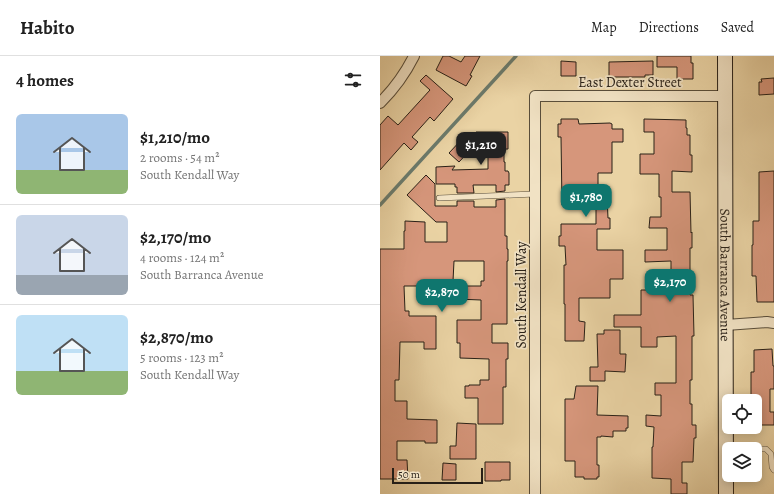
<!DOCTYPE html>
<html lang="en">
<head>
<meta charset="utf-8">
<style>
  :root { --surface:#fff; --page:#f6f6f6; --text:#222; --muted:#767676; --line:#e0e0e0; --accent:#0f766e }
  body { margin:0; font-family:Alegreya,serif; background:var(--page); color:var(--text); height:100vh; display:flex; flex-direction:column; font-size:15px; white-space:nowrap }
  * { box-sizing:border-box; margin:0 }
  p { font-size:13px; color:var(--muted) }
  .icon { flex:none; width:22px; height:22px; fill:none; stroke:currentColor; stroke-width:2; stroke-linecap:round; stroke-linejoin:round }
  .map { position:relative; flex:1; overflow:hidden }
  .sheet { display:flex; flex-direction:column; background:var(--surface); width:380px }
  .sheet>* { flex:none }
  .fabs { position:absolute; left:342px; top:338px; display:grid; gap:8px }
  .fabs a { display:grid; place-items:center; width:40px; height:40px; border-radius:6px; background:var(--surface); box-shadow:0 2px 10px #0003; font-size:20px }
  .scale { position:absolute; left:12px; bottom:10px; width:91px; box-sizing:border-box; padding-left:4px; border:2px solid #282017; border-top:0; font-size:11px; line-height:14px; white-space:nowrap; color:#282017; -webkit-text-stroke:3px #f1e2c4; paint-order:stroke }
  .price { position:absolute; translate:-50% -34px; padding:0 9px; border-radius:8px; background:var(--accent); color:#fff; font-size:13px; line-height:26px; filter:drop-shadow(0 1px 2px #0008) }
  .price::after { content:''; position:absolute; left:50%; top:24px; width:12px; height:9px; margin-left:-6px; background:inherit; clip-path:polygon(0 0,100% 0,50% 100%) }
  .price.on { background:#222; color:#fff }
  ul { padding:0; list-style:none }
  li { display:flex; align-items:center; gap:12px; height:100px; padding:0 16px }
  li+li { border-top:1px solid var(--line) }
  li span { display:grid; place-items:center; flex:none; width:112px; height:80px; border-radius:6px; color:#555 }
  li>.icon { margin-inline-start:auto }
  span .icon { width:48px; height:48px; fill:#fffc; stroke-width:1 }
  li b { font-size:17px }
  h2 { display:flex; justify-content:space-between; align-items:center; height:48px; padding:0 16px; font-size:17px }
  header { display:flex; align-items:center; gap:24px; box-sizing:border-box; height:56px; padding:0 20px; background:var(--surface); border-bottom:1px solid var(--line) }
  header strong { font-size:19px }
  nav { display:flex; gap:22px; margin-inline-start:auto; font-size:14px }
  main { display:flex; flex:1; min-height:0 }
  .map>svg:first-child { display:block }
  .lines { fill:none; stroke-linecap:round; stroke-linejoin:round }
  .stream { stroke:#6b7b6d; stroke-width:3.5 }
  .building { fill:#d6967b; stroke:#282017 }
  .service-casing { stroke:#584d3a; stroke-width:6 }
  .minor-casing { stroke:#584d3a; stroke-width:12 }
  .secondary-casing { stroke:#282017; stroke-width:16 }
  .service { stroke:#f1e2c4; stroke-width:5 }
  .minor { stroke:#f1e2c4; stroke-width:10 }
  .secondary { stroke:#f1e2c4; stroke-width:14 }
  .labels { text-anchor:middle; stroke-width:3.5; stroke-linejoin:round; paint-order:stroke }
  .street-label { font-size:14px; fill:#282017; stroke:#f1e2c4 }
</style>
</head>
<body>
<header>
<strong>Habito</strong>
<nav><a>Map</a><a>Directions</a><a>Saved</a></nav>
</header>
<main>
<section class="sheet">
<h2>4 homes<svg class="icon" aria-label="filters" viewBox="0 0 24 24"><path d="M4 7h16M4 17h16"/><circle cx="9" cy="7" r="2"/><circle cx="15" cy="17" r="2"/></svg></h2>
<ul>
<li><span style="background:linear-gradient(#a9c7e8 70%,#8fb573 0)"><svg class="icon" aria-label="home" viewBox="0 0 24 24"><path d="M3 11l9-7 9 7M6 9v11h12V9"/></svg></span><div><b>$1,210/mo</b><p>2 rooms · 54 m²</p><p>South Kendall Way</p></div></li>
<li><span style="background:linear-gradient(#c9d6e8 75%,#9aa5b1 0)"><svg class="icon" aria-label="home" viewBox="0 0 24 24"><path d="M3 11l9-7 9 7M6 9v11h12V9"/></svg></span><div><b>$2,170/mo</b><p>4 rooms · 124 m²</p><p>South Barranca Avenue</p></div></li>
<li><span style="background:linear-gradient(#bfe0f5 70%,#8fb573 0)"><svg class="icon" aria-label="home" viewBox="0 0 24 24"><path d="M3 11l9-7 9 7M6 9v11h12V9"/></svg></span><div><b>$2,870/mo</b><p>5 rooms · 123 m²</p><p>South Kendall Way</p></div></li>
</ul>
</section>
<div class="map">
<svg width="394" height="438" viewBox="0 0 394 438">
  <rect width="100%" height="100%" fill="#ead3a4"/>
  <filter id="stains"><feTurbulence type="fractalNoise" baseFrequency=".005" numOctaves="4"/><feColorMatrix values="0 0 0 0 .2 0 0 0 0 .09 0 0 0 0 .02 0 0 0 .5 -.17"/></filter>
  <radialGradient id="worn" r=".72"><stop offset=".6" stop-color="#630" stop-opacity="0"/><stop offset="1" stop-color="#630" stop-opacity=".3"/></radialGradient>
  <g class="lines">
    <!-- stream -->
    <path class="stream" d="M0 149 136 0"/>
  </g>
  <!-- building -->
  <path class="building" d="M63 0H69L81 6 85 0H100L90 19 92 20 86 30 56 14Z
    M277 0H311V7H313V23H297V11H277Z
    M181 5 196 6V20H181Z
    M273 5V19H265V21H229V6Z
    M46 19 73 43 54 65 50 61 32 81 38 86 31 94 24 87 0 114V69L8 60 18 69 50 34 40 25Z
    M394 22V38L379 39V26H382L381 23Z
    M181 63H198L199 68 230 67 232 68V73H243V86H232V117H218V138H220V141H227L228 162H230V173H217V194H243V223H230V242H199V265L205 266 204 285H185V248H184V209H186L185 190H179V180H181V168H216V148L182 149 181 81H178V68H181Z
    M264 63 306 64V72H307V79H310V99H312V116L292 115V136H310L311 177 312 176V192H310V239H313L314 280H312V324H310V348H312V369H316V382H314L313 406H302V427H307V438H291V423L272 422V391H273L274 371 266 370V359L281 360V339H275V327H296V280L277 281V291H261V271H234V259H261V234H272V227H291V205L265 206V194H287V172H269L270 161H281V141H279V118H260V98H274V76H264Z
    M96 76H128V93H124V106H125V115H128L129 117V129H125V135L116 136V129H93L94 137H77V131H75V128H56V111L75 110 72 114 108 113V94H106V92H96Z
    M83 82 93 91 79 106 69 97Z
    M394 115V246H377L376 220H372V189H373V165H379V116Z
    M46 119 55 128V150H77V145H94V151H116V144L125 143V180H127V193H128V205H127V268H112V287H128V303H126V331H123V368H98V342H85V330H89V329H100V324H109V303L80 302V287H77V264H101V244L76 243 77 230H101V225H104V205H74L73 225H43L42 230H24L25 255H29V260H56V293H44V286H20L19 324H15V345H27V363L57 364V387H45V385H17V404H27L28 423H0V193H24V175H25V165L45 166V186H67V166H56L27 139Z
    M224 274H240V298H246L245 316 225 315V325H210V311H218L217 278H224Z
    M392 293 393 310H394V333H390V356H394V369H375V339H371V316H374V294Z
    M196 330H218L217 359 248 360V372H246V375H233V381L221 380V381H217V409H219V421H217V423H204V421H195V405H185V343H194Z
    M77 367 96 368V403H70V390H76Z
    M105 406H130V424H121V425H105Z
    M63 407 76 408V424H62Z"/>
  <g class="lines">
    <!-- service casing -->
    <g class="service-casing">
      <path id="service" d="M59 142 155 138
        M347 392 386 393 391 398 392 411 394 414"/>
    </g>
    <!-- minor casing -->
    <g class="minor-casing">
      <path id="minor" d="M0 47C14 33 25 18 34 0
        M346 269 387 266 394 267
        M155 438V40H345"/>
    </g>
    <!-- secondary casing -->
    <g class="secondary-casing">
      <g id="secondary">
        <path id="s1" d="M345 0 346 438"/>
      </g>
    </g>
    <!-- service -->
    <use href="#service" class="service"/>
    <!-- minor -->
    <use href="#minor" class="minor"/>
    <!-- secondary -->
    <use href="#secondary" class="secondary"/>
  </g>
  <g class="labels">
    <!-- street labels -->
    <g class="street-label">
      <text x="250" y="31">East Dexter Street</text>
      <text dy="5" stroke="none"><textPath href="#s1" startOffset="219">South Barranca Avenue</textPath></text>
      <text transform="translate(141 239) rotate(-90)" y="5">South Kendall Way</text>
    </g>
  </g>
  <rect width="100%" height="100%" filter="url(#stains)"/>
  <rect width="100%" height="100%" fill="url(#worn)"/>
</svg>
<div class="fabs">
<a><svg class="icon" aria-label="locate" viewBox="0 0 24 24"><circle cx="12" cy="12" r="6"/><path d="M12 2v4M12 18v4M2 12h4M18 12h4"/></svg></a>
<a><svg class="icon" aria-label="layers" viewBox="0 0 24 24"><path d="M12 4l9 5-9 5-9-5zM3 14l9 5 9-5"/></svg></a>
</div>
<div class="scale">50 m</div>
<b class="price on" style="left:101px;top:110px">$1,210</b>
<b class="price" style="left:206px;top:162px">$1,780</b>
<b class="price" style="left:290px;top:247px">$2,170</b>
<b class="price" style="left:62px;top:257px">$2,870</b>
</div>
</main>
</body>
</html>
